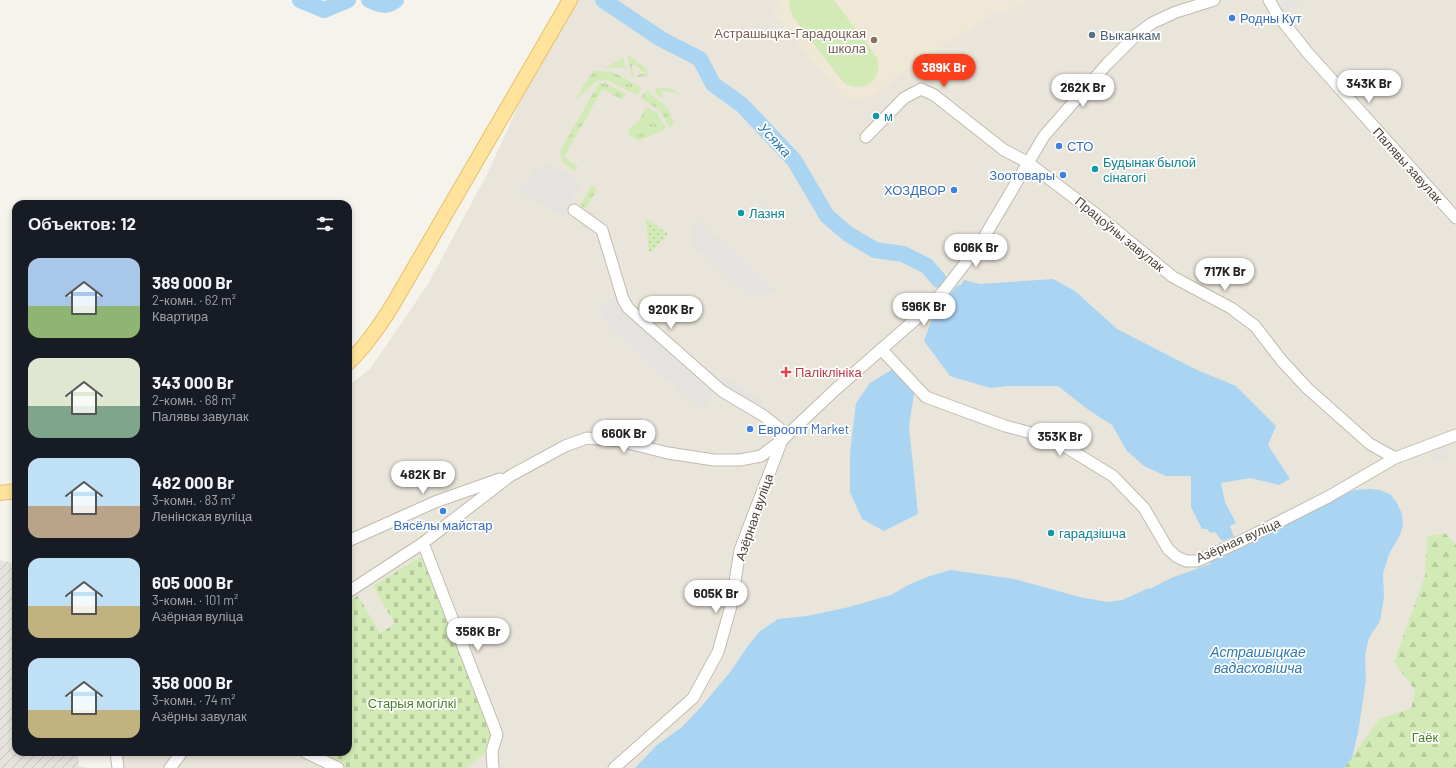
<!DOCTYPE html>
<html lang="ru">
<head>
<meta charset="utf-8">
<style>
  :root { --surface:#171b24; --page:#242831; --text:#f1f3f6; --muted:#9ea1a6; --accent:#fc3f1d }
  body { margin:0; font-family:Barlow,sans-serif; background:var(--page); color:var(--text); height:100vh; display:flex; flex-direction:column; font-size:15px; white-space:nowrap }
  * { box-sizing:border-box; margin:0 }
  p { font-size:13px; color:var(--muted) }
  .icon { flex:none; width:22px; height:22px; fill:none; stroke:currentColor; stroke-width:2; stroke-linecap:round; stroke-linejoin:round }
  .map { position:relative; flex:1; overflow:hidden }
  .sheet { position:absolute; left:12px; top:200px; width:340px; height:556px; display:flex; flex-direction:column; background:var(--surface); border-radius:12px; box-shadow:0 2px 6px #0003 }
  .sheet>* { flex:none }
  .price { position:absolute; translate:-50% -34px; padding:0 9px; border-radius:14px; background:#fff; color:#222; font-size:13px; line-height:26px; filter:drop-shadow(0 1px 2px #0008) }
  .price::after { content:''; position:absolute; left:50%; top:24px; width:12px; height:9px; margin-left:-6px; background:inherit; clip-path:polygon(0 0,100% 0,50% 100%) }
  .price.selected { background:var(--accent); color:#fff }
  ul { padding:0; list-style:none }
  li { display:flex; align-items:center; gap:12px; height:100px; padding:0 16px }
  li span { display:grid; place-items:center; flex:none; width:112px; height:80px; border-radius:12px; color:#555 }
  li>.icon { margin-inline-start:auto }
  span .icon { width:48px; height:48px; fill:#fffc; stroke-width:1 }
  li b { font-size:17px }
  h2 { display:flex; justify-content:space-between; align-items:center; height:48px; padding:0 16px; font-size:17px }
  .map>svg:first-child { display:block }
  .residential { fill:#eae5da }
  .industrial { fill:url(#industrial-furrows) }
  .education { fill:#efe8d6 }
  .grass { fill:url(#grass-tufts) }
  .forest { fill:url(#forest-firs) }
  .cemetery { fill:url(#cemetery-stones) }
  .park { fill:url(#park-dots) }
  .pitch { fill:#d2eab5 }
  .parking { fill:#e5e3e0 }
  .water { fill:#a9d4f2 }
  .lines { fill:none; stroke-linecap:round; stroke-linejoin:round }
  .river { stroke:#a9d4f2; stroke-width:16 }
  .minor-casing { stroke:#c2bbae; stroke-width:13 }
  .major-casing { stroke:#e6c16a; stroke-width:16 }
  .minor { stroke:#fff; stroke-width:11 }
  .major { stroke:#ffe39c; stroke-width:14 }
  .shop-dot { fill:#3f7fe0; stroke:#fff; stroke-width:1.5 }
  .service-dot { fill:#5c6f8a; stroke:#fff; stroke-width:1.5 }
  .education-dot { fill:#8d6e63; stroke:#fff; stroke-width:1.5 }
  .culture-dot { fill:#0f9aa8; stroke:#fff; stroke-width:1.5 }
  .health-dot { fill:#e0444e; stroke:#fff; stroke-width:1.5 }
  .labels { text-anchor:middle; stroke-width:3.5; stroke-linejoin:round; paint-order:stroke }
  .shop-label { font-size:13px; fill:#366cbe; stroke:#fff; text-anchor:start }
  .education-label { font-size:13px; fill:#785e54; stroke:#fff; text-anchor:end }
  .service-label { font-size:13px; fill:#4e5e75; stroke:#fff; text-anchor:start }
  .culture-label { font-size:13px; fill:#0d838f; stroke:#fff; text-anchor:start }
  .street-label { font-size:13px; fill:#4b4439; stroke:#fff }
  .health-label { font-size:13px; fill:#be3a42; stroke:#fff; text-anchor:start }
  .park-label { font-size:13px; fill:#4a7f2a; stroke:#fff }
  .water-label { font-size:14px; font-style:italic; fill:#2e7ab2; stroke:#fff }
</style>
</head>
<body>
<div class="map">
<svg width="1456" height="768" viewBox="0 0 1456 768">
  <defs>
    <pattern id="industrial-furrows" width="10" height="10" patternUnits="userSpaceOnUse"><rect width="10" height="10" fill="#e6e2dd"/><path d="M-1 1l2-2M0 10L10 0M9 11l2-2" fill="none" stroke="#c7c3be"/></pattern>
    <pattern id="grass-tufts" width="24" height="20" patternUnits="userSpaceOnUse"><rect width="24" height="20" fill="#d2eab5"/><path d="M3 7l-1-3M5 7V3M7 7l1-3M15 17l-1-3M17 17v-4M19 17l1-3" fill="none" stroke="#b6ca9c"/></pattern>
    <pattern id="forest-firs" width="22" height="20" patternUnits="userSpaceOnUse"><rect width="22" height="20" fill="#d2eab5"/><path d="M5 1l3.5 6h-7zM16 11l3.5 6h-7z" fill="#b6ca9c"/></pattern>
    <pattern id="cemetery-stones" width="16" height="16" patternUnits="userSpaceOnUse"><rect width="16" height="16" fill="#d2eab5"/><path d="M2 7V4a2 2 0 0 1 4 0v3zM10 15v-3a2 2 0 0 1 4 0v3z" fill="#b6ca9c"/></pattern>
    <pattern id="park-dots" width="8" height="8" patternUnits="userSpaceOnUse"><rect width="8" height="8" fill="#d2eab5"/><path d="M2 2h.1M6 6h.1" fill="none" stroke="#b6ca9c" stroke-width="1.8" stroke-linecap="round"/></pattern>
  </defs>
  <rect width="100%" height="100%" fill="#f6f3ec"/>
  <!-- residential -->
  <path class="residential" d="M567 0H1456V768H122L120 752H348V386L370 369 428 284 488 172Z"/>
  <!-- industrial -->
  <path class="industrial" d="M0 560 16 564V752H78L79 767 88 768H0Z"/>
  <!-- education -->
  <path class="education" d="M782 0H1028L1006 12 995 13 912 65 873 97 845 98 773 14Z"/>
  <!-- grass -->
  <path class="grass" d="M627 54 647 69 648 76 638 77 637 75 646 73 643 71 639 72 640 69 634 64 632 66 634 76 632 77Z
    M623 57 626 68H605Z
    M593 71 613 72 642 88 637 95 607 80 597 81 575 100Z
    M599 83H605L626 94 622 100 605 90H602L564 157 578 167 575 171 563 163 560 151Z
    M655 88H670L682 95 661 90 663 99 656 94Z
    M646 90 667 107 674 122 670 128 660 111 641 98Z
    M646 107 658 113 666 129 639 141 627 134 631 127 639 121Z
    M591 186H595L596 191 586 208H582L581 204Z"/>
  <!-- forest -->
  <path class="forest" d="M1445 533 1456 545V768H1344L1380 718 1411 709 1415 690 1394 662 1425 576 1427 537Z"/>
  <!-- cemetery -->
  <path class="cemetery" d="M422 556 495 734 493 743 486 752 466 768H348L316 752H348V601L358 596 380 633 395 624 373 586Z"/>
  <!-- park -->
  <path class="park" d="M646 218 668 234 649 254Z"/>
  <!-- pitch -->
  <path class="pitch" d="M790 0H834L877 58C883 80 864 94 844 83L793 17 789 7Z"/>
  <!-- parking -->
  <path class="parking" d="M1286 0H1303L1283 14 1278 6Z
    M548 163 582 183 565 210 571 214 567 219 517 190 520 184 525 186 536 167 543 171Z
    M758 196 774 212 770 216 755 200Z
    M696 218 777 291 750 299 695 247 691 239Z
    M617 294 631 319 715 391 702 411 609 328 596 304 607 302Z
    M722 375 764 402V416L716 385Z
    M1446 444 1450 457 1435 462 1430 449Z"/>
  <!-- water -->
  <path class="water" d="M1053 279 1075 291 1117 329 1195 369 1236 386 1276 426 1268 445 1290 479 1279 485 1250 478 1221 483 1225 502 1236 523 1230 526 1234 537 1222 541 1215 532 1211 533 1207 529H1202L1191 507V476H1166L1144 466 1127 451 1112 425 1090 411 1058 386H1008L990 388 950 376 924 341C927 334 929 324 933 319 939 312 949 310 947 298L958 285H961L964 280 980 284Z
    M893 369 914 393 909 427 918 514 884 531 862 519 850 492V453L856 403 870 383Z
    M1369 489 1380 490 1391 495 1397 503 1402 514 1403 525 1400 535 1389 554 1383 574 1384 597 1380 621 1369 638 1365 655 1366 680 1358 733 1352 758 1344 768H635L657 745 682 727 701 707 731 671 745 650 759 632 778 619 807 616 849 607 891 595 910 584 930 576 951 570 1014 579 1080 597 1107 602 1122 600 1149 588 1150 589 1171 578 1210 564 1211 560 1238 547 1239 548 1342 496 1354 490Z"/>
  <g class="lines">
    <!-- river -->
    <path class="river" d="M300 0 324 10 348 0
      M369 0C380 5 386 8 396 0
      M603 0 661 39 700 59 713 84 742 105 794 160 827 216 848 234 875 250 903 254 927 266 939 280"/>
    <!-- minor casing -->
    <g class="minor-casing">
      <path id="minor" d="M1269 0 1277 14 1307 52 1456 218
        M866 137 904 98 921 89 934 95 1004 150 1027 162 1101 218 1173 277 1231 308 1255 326 1282 361 1307 388 1370 444 1395 458
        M574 210 602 230 623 299 628 308 722 391 764 416 779 428 782 440 740 550 731 606 718 652 693 698 614 768
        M881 349 926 397 1005 426 1051 438 1113 476 1144 508 1168 549 1177 557 1186 561H1197L1237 543 1328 497 1395 458 1456 435
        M348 541 435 502 500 479
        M423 543 495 729 497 735 492 751 493 768
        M348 592 423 543 510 476 565 446 587 438 620 441 668 453 714 460H740L761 456 782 440 836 389 917 318 943 292 980 244 1044 136 1107 64 1136 35 1152 23 1176 12 1214 0
        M116 752 118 768
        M305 752 338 768
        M170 768 182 752"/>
    </g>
    <!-- major casing -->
    <g class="major-casing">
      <path id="major" d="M348 363C366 346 379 327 392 306L570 0
        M0 493 16 491"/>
    </g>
    <!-- minor -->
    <use href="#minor" class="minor"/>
    <!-- major -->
    <use href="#major" class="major"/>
  </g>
  <!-- markers -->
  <g class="shop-dot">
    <circle cx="1232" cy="18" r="4"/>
    <circle cx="1059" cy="146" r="4"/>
    <circle cx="1063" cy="175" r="4"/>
    <circle cx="954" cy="190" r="4"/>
    <circle cx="750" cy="429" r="4"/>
    <circle cx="443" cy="511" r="4"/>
  </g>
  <circle class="service-dot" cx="1092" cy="35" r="4"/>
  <circle class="education-dot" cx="874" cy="40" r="4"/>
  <g class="culture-dot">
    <circle cx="876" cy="116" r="4"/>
    <circle cx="1095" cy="169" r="4"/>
    <circle cx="741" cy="213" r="4"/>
    <circle cx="1051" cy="533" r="4"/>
  </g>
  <path class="health-dot" d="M784 366h4v4h4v4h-4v4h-4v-4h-4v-4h4z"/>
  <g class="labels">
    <!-- shop labels -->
    <g class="shop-label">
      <text x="1240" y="23">Родны Кут</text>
      <text x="1067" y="151">СТО</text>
      <text x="1055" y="180" text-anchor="end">Зоотовары</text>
      <text x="946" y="195" text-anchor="end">ХОЗДВОР</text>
      <text x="758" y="434">Евроопт Market</text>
      <text x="443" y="530" text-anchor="middle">Вясёлы майстар</text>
    </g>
    <!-- education labels -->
    <g class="education-label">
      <text x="866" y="38">Астрашыцка-Гарадоцкая<tspan x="866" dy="15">школа</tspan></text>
    </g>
    <!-- service labels -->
    <g class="service-label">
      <text x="1100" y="40">Выканкам</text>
    </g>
    <!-- culture labels -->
    <g class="culture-label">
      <text x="884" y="121">м</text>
      <text x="1103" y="167">Будынак былой<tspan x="1103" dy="15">сінагогі</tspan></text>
      <text x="749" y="218">Лазня</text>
      <text x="1059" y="538">гарадзішча</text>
    </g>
    <!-- street labels -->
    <g class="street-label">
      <text transform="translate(1408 165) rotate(48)" y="5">Палявы завулак</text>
      <text transform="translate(1120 234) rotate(39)" y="5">Працоўны завулак</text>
      <text transform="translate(754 517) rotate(-71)" y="5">Азёрная вуліца</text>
      <text transform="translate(1238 540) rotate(-24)" y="5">Азёрная вуліца</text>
    </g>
    <!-- health labels -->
    <g class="health-label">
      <text x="795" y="377">Паліклініка</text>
    </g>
    <!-- park labels -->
    <g class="park-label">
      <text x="412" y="708">Старыя могілкі</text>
      <text x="1425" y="742">Гаёк</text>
    </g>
    <!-- water labels -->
    <g class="water-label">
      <text transform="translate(775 140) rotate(47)" y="5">Усяжа</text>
      <text x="1258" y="657">Астрашыцкае<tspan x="1258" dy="16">вадасховішча</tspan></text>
    </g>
  </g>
</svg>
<b class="price selected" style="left:944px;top:88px">389K Br</b>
<b class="price" style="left:1369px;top:104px">343K Br</b>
<b class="price" style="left:1083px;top:108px">262K Br</b>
<b class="price" style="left:976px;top:268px">606K Br</b>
<b class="price" style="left:1225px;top:292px">717K Br</b>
<b class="price" style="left:924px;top:327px">596K Br</b>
<b class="price" style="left:671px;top:330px">920K Br</b>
<b class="price" style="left:624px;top:454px">660K Br</b>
<b class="price" style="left:1060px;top:457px">353K Br</b>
<b class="price" style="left:423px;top:495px">482K Br</b>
<b class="price" style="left:716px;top:614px">605K Br</b>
<b class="price" style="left:478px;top:652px">358K Br</b>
<section class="sheet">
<h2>Объектов: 12<svg class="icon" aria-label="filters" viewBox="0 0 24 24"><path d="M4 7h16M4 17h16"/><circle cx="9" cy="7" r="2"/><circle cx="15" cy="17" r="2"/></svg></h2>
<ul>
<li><span style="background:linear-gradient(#a9c7e8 60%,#8fb573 0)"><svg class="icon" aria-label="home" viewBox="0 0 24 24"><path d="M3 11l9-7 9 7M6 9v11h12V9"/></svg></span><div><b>389 000 Br</b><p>2-комн. · 62 m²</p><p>Квартира</p></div></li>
<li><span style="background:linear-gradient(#dfe7d0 60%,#7fa58c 0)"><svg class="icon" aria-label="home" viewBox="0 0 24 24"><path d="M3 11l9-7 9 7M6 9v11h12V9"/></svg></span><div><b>343 000 Br</b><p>2-комн. · 68 m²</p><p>Палявы завулак</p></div></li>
<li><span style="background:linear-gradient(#bfe0f5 60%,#b9a48a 0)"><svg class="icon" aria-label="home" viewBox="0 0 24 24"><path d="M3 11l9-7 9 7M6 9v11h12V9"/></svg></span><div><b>482 000 Br</b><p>3-комн. · 83 m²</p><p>Ленінская вуліца</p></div></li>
<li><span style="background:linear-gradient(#bfe0f5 60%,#c2b280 0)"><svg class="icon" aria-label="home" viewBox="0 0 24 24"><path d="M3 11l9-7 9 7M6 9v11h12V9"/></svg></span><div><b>605 000 Br</b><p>3-комн. · 101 m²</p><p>Азёрная вуліца</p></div></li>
<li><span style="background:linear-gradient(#bfe0f5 65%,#c2b280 0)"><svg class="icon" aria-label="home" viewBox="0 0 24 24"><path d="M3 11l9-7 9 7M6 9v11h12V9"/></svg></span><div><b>358 000 Br</b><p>3-комн. · 74 m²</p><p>Азёрны завулак</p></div></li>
</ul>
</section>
</div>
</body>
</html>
